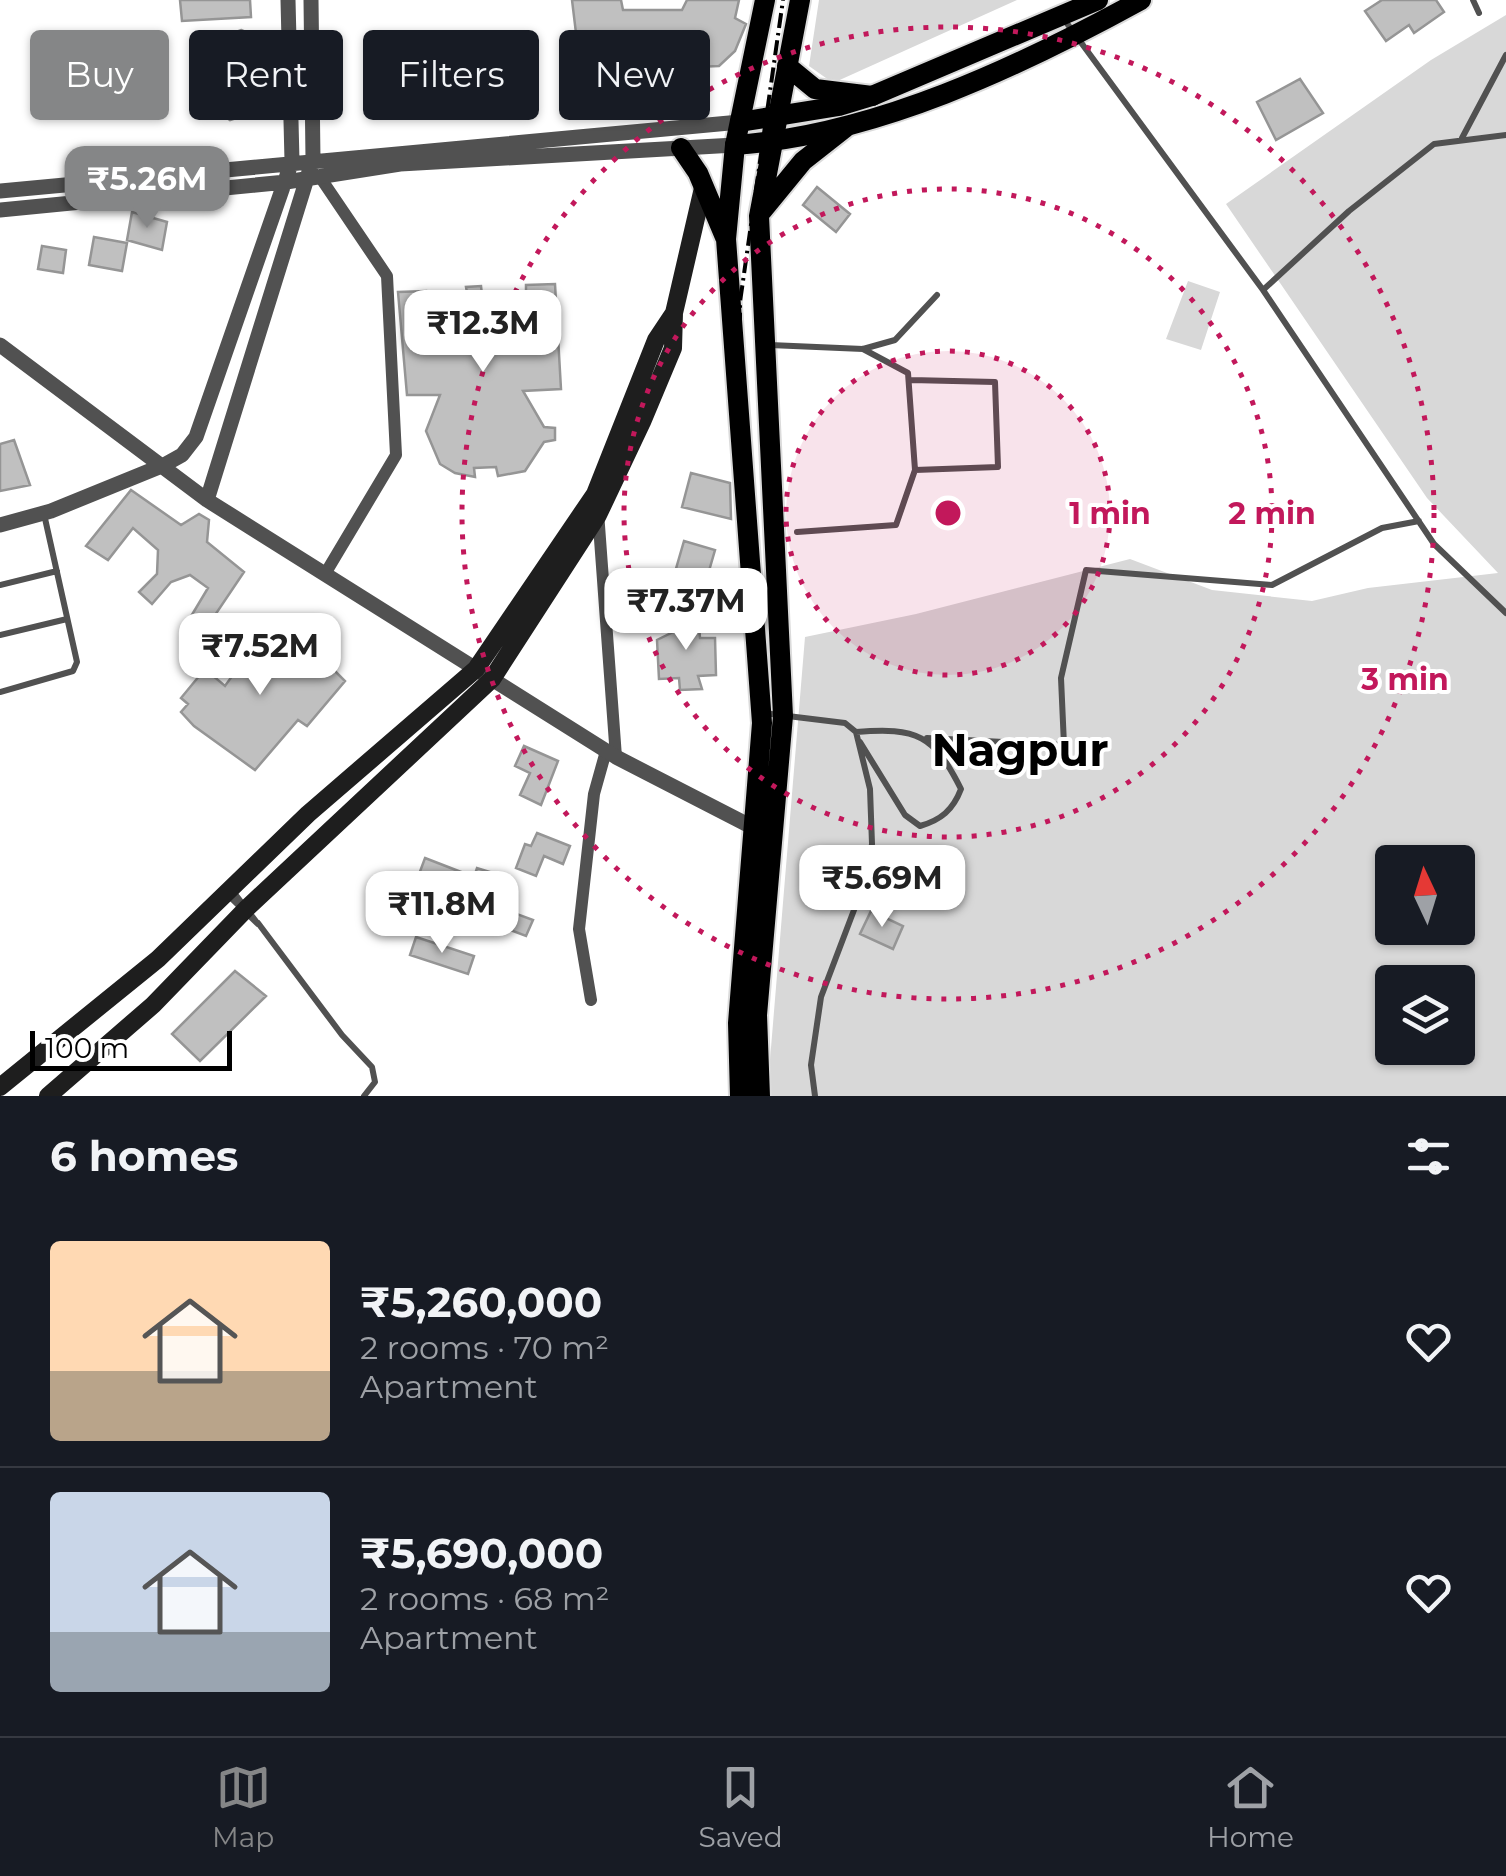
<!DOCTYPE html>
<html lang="en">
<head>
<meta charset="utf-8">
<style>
  :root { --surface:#171b24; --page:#20242c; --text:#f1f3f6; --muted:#9ea1a6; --line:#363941; --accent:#858687 }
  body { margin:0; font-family:Montserrat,sans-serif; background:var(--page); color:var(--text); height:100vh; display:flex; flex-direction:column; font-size:38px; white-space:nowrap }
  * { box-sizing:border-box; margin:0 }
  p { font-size:32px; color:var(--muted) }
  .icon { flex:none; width:55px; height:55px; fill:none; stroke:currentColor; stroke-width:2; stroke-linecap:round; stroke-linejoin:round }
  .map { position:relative; height:1096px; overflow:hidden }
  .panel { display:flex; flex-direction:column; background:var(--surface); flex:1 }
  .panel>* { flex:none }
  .banner { position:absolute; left:30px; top:30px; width:1000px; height:90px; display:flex; gap:20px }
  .needle { width:65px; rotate:356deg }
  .controls { position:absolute; left:1375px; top:845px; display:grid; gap:20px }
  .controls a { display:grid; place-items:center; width:100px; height:100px; border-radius:10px; background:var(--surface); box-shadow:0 2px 8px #0004; font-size:50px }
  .scale { position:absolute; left:30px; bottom:25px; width:202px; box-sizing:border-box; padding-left:10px; border:5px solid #000; border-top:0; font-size:28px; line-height:35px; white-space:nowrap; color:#000; -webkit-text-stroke:8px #fff; paint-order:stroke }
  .price { position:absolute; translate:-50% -85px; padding:0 22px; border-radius:20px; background:#fff; color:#222; font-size:32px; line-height:65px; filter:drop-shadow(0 2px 5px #0008) }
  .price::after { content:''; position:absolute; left:50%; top:60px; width:30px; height:22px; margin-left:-15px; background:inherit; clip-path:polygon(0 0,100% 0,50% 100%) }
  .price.current { background:var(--accent); color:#fff }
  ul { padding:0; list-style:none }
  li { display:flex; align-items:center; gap:30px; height:250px; padding:0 50px }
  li+li { border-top:2px solid var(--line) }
  li span { display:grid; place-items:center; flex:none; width:280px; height:200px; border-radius:10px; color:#555 }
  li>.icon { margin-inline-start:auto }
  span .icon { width:120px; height:120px; fill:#fffc; stroke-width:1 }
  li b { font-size:42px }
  h2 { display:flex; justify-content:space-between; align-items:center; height:120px; padding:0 50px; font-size:42px }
  .chip { padding:0 35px; border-radius:10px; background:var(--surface); box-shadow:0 2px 8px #0004; font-size:35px; line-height:90px }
  .chip.current { background:var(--accent); color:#fff }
  .menu { display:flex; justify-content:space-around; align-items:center; height:140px; border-top:2px solid var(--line); background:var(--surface); font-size:28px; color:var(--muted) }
  .menu a { display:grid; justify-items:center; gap:5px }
  .menu .current { color:var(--accent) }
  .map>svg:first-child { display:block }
  .green { fill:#d8d8d8; fill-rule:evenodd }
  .building { fill:#c0c0c0; stroke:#959595; stroke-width:2.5 }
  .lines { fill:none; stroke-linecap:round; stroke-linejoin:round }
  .primary-casing { stroke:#dbdbdb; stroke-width:24 }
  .trunk-casing { stroke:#dbdbdb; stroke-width:24 }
  .service { stroke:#515151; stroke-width:6 }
  .minor { stroke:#515151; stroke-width:12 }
  .tertiary { stroke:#515151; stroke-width:15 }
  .secondary { stroke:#1e1e1e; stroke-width:18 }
  .primary { stroke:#000; stroke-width:20 }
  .trunk { stroke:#000; stroke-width:20 }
  .rail { stroke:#000; stroke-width:4; stroke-dasharray:15 5 2.5 5; stroke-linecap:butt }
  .ring { fill:none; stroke:#c2185b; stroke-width:5; stroke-dasharray:5 10 }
  .labels { text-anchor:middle; stroke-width:8; stroke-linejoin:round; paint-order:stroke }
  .town-label { font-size:45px; font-weight:bold; fill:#000; stroke:#fff }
  .centre { fill:#c2185b; stroke:#fff; stroke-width:5 }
  .ring-label { font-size:30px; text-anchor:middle; font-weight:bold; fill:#c2185b; stroke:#fff; stroke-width:8; stroke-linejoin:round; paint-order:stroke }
</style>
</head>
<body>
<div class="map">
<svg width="1506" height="1096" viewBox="0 0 1506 1096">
  <rect width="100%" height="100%" fill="#fff"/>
  <!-- green -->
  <path class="green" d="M819 0H1017L833 83 809 66Z
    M1506 15V1096H767L805 637 916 614 1130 559 1212 590 1312 601 1368 588 1498 573 1427 498 1226 204 1431 60ZM1392 862H1458V928H1392ZM1392 982H1458V1048H1392Z
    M1188 281 1220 292 1201 350 1166 339Z"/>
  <!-- building -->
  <path class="building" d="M180 0H250L251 17 182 21Z
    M572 0H621L623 10H682L687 0H739L735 18 746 24 735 51 719 66 696 67 694 52 580 66Z
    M1382 0H1436L1444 12 1414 33 1409 25 1386 41 1365 11Z
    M241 30 272 43 276 86 252 113 230 120 204 101 197 70 210 42Z
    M1300 79 1323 113 1276 140 1257 102Z
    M817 187 850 214 836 232 803 205Z
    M132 212 167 222 162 250 127 240Z
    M94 237 127 243 122 271 89 265Z
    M42 246 66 250 63 273 38 269Z
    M555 284 561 389 523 391 544 427 555 428V440L544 442 525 471 498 476 496 467 474 468 475 477 455 473 440 464 426 431 440 395H407L398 292 426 291V306L469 304 466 287 481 286 483 303 526 300V285Z
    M14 440 30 485 0 491V444Z
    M691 473 730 483 731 519 682 507Z
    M131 490 181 525 199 514 209 520 207 542 244 572 205 630 190 618 208 588 190 575 171 582 152 604 139 592 157 574 158 550 133 528 108 560 86 546Z
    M684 541 715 550 702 595 671 586Z
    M698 614 700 638H715L716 675 698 676 702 689 680 690 679 678 659 679 657 640 673 632 671 616Z
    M265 622 288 638 284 643 321 669 326 662 345 681 307 726 298 720 255 770 194 726 181 712 188 704 181 698 205 669 225 686 261 636 257 633Z
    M524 746 558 761 541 805 520 795 530 773 515 766Z
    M537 833 570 846 563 864 544 856 536 876 516 868 525 844 531 846Z
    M425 858 474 877 477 868 490 872 479 900 533 920 526 936 412 893Z
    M871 911 903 926 893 949 860 934Z
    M416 937 474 956 468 974 410 955Z
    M235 971 266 996 200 1061 172 1034Z"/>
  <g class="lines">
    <!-- primary casing -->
    <g class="primary-casing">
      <path id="primary" d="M740 122 839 106 872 96 1098 0
        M735 145C875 135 1019 67 1141 0"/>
    </g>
    <!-- trunk casing -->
    <g class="trunk-casing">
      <path id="trunk" d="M787 66 815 89 872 96
        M681 148 698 173 725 237
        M762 211 803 161 845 128
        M740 1096 738 1023 762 723 726 239 735 145 765 0
        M760 1096 757 1015 783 716 759 216 800 0"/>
    </g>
    <!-- service -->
    <path class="service" d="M1473 0 1479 13
      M1063 18 1263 290 1434 544 1506 613
      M1462 138 1506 55
      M1263 290 1349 211 1434 144 1506 135
      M770 345 863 349 895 340 937 295
      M863 349 908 373 915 470 998 467 995 382 911 380
      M797 532 896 525 915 470
      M0 585 57 571
      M0 635 67 619
      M0 692 73 671 77 662 44 514
      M763 713 845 723 856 732 870 789 872 844 865 881 821 997 811 1065 815 1096
      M856 732C917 727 934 735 961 789 953 810 941 820 920 826L905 815 860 742
      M927 738 1064 745 1061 678 1086 570 1272 585 1382 528 1419 521
      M227 894 258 924 232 890
      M258 923 342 1035 372 1067 375 1082 364 1096"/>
    <!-- minor -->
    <path class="minor" d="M320 177 387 276 396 455 325 574
      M598 512 616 757
      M591 1000 579 929 594 794 606 751"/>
    <!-- tertiary -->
    <path class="tertiary" d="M0 191 740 122
      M0 210 286 182 400 164 735 145
      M0 345 207 500 616 757 754 828
      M207 500 313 159 311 0
      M0 525 51 511 164 465 182 455 196 437 292 161 288 0"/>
    <!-- secondary -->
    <path class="secondary" d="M0 1087 158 959 308 814 476 669 595 494 656 340 674 313
      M48 1096 153 1005 247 908 492 679 598 515 642 422 673 348 674 313 703 188"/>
    <!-- primary -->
    <use href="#primary" class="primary"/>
    <!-- trunk -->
    <use href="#trunk" class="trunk"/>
    <!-- rail -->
    <path class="rail" d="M737 1096 762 698 760 604 740 380V302L783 0"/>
  </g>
  <!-- distance rings -->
  <circle cx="948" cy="513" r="162" fill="#c2185b" fill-opacity=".12"/>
  <g class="ring">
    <circle cx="948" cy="513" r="162"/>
    <circle cx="948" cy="513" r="324"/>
    <circle cx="948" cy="513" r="486"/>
  </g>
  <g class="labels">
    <!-- town labels -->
    <g class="town-label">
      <text x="1020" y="766">Nagpur</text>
    </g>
  </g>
  <circle cx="948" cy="513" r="15" class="centre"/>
  <g class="ring-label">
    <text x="1110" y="524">1 min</text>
    <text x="1272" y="524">2 min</text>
    <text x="1405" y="690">3 min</text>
  </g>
</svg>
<div class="controls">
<a><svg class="needle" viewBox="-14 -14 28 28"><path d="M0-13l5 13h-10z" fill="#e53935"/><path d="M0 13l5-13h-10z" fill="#9ea1a6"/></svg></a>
<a><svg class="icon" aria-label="layers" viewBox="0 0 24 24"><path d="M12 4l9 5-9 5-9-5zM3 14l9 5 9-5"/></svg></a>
</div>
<div class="scale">100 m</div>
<b class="price current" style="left:147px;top:231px">₹5.26M</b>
<b class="price" style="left:483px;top:375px">₹12.3M</b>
<b class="price" style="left:686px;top:653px">₹7.37M</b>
<b class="price" style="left:260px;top:698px">₹7.52M</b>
<b class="price" style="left:882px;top:930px">₹5.69M</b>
<b class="price" style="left:442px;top:956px">₹11.8M</b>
<div class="banner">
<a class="chip current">Buy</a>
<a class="chip">Rent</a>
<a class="chip">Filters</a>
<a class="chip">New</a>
</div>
</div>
<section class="panel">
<h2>6 homes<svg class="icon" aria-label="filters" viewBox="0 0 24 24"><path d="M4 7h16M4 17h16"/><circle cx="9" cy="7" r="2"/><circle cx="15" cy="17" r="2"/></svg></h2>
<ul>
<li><span style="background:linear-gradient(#ffd9b3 65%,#b9a48a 0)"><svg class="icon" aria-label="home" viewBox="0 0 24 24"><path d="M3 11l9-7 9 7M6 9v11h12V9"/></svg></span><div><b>₹5,260,000</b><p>2 rooms · 70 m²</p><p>Apartment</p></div><svg class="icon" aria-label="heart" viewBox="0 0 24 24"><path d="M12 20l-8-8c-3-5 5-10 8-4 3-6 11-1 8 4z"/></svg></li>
<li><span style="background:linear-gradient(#c9d6e8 70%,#9aa5b1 0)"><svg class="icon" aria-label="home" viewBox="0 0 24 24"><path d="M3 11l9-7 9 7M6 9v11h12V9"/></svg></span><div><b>₹5,690,000</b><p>2 rooms · 68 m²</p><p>Apartment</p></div><svg class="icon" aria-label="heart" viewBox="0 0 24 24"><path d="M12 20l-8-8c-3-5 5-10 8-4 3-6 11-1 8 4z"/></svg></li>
</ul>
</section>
<nav class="menu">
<a class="current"><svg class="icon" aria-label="map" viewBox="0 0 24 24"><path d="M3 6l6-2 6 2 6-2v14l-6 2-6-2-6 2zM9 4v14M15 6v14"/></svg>Map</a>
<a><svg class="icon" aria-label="saved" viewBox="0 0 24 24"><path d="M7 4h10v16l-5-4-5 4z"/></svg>Saved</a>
<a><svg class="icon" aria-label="home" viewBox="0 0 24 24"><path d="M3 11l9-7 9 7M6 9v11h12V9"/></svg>Home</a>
</nav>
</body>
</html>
